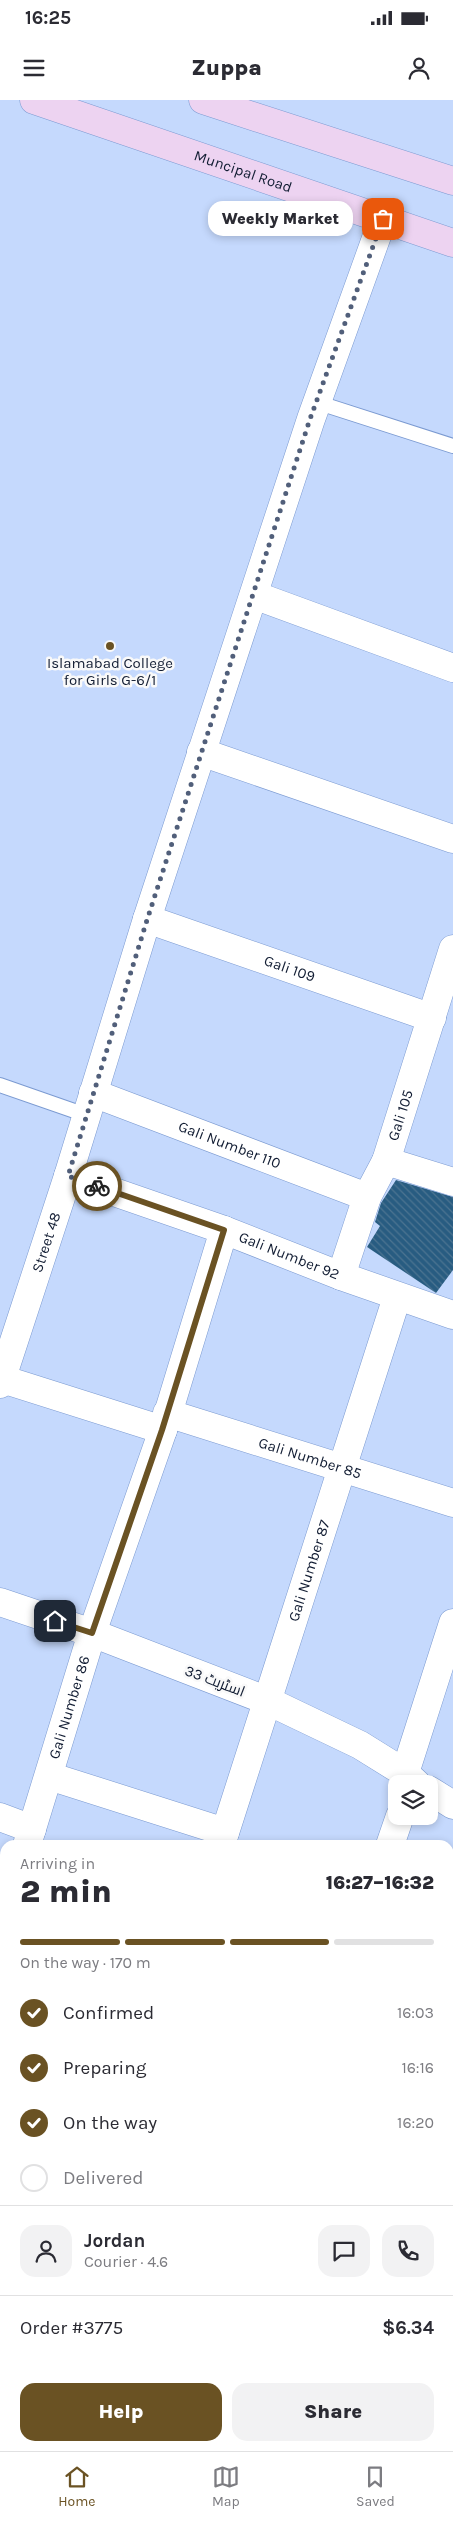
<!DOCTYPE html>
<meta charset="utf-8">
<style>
body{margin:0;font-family:Karla,Cairo,sans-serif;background:#f2f2f3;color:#2b2b33;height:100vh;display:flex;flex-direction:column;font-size:19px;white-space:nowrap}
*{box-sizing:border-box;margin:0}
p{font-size:16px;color:#7c7c81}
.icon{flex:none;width:28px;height:28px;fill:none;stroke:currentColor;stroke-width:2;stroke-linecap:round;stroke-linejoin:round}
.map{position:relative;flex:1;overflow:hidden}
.side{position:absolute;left:0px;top:1740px;width:454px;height:611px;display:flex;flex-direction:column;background:#fff;border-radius:15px 15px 0 0;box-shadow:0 2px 8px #0003}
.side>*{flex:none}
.fabs{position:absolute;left:388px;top:1675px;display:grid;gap:10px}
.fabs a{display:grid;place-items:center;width:50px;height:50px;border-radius:10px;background:#fff;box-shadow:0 2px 8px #0003;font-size:25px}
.pin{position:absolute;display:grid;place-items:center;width:42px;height:42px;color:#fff;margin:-21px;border-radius:10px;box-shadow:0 2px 8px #0006}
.courier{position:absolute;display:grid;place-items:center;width:50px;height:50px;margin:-25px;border:4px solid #6a5223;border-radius:50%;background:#fff;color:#222;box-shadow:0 1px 6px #0007}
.bubble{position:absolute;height:35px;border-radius:15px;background:#fff;box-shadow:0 2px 8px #0003;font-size:16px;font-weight:800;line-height:35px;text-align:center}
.head em{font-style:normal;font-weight:800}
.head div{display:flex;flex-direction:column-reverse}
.head{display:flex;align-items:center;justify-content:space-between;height:85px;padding:0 20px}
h1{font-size:32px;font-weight:800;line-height:38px}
.bar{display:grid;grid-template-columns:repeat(4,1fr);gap:8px 5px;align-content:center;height:60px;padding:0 20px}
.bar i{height:6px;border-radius:4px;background:#e1e1e2}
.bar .selected{background:#6a5223}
.bar p{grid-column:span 4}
.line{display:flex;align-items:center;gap:12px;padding:0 20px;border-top:1px solid #e1e1e2}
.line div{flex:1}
.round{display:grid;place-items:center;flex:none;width:52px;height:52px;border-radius:15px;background:#f2f2f3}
ol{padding:0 20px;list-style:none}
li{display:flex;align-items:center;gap:15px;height:55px}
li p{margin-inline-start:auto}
li .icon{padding:5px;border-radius:50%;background:#6a5223;color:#fff;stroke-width:4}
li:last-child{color:#7c7c81}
li i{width:28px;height:28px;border:2px solid #e1e1e2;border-radius:50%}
.action{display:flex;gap:10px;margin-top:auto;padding:10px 20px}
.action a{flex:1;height:58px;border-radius:15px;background:#6a5223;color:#fff;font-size:20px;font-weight:800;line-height:58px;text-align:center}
.action a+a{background:#f2f2f3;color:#2b2b33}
.status{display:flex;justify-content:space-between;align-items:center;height:35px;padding:0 25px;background:#fff;direction:ltr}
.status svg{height:14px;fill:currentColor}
header{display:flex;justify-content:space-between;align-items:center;height:65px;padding:0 20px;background:#fff;font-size:22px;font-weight:800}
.dock{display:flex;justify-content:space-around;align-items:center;height:70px;border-top:1px solid #e1e1e2;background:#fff;font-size:14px;color:#7c7c81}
.dock a{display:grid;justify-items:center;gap:2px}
.dock .selected{color:#6a5223}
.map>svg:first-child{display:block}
.building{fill:url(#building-back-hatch)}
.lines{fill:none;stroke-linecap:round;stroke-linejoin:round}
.lane-casing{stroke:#7b9ad1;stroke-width:16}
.street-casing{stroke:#7b9ad1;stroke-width:29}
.secondary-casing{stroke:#7b9ad1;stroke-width:29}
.lane{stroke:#fff;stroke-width:14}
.street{stroke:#fff;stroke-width:28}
.secondary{stroke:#edd3f1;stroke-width:28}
.done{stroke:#515f7a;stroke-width:5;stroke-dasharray:0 9}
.route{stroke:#6a5223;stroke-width:6}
.poi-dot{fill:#6a5223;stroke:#f9f9f9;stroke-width:2}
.labels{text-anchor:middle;stroke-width:5;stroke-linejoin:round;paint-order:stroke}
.street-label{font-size:15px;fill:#121d33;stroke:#f9f9f9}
.poi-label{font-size:15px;fill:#121d33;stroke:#f9f9f9}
</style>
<div class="status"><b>16:25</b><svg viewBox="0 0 49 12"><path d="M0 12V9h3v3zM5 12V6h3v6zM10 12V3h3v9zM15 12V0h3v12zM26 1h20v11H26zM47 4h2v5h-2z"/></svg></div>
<header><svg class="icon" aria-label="menu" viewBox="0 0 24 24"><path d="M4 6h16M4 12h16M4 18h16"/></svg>Zuppa<svg class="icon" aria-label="person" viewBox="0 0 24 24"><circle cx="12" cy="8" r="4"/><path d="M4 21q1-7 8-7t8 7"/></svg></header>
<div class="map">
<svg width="453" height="2351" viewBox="0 0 453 2351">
<defs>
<pattern id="building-back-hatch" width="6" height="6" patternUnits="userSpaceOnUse" patternTransform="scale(1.25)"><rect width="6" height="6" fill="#285c81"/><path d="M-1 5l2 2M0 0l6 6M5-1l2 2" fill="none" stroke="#4c7491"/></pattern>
</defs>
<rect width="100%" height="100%" fill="#c5d9fd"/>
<!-- building -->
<polygon class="building" points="396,1080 453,1097 453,1170 436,1193 367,1147 380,1126 375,1122 381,1103"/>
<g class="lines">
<!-- lane casing -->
<g class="lane-casing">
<g id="lane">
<polyline points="316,302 453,346"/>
<polyline points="0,985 86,1015"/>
</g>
</g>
<!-- street casing -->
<g class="street-casing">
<g id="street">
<polyline points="254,495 453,568"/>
<polyline points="201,652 453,739"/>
<path id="s1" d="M147,819L432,918"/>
<path id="s2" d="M93,993L367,1097"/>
<polyline points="386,1061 453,1082"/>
<path id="s3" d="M68,1076L224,1130L341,1176L453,1215"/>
<path id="s4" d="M341,1176L367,1097L386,1061L453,849"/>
<polyline points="2,1279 163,1330"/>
<path id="s5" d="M0,1284L68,1076L147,819L311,319L383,119"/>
<path id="s6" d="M167,1313L453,1403"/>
<polyline points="0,1502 92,1533 268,1601 360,1645 405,1673 417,1684"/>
<polyline points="405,1673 453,1523"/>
<polyline points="49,1676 225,1732"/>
<polyline points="429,1690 453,1705"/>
<polyline points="0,1717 32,1729"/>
<path id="s7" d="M27,1745L92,1533L163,1330L224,1130"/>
<path id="s8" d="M221,1745L397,1197"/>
<polyline points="390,1745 400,1716"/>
<polyline points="0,1833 5,1817"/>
<polyline points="0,1863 5,1865"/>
<polyline points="449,2086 453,2072"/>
<polyline points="449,2294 453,2295"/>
<polyline points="194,2351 195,2346"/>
<polyline points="365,2351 367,2346"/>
</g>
</g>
<!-- secondary casing -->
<g class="secondary-casing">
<g id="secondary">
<path id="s9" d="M34,0L453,143"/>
<polyline points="203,0 453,81"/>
</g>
</g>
<!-- lane -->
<use href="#lane" class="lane"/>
<!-- street -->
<use href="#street" class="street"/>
<!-- secondary -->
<use href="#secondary" class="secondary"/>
</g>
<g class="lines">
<!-- done -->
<polyline class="done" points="97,1086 68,1076 147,820 310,319 383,119"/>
<!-- route -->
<polyline class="route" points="55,1521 92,1533 162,1330 224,1130 97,1086"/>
</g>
<!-- markers -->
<circle class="poi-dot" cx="110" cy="546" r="5"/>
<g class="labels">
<!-- street labels -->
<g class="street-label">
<text dy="5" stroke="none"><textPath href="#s9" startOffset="221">Muncipal Road</textPath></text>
<text dy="5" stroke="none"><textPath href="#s1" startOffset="151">Gali 109</textPath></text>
<text dy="5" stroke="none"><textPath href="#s4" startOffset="172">Gali 105</textPath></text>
<text dy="5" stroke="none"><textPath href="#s2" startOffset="146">Gali Number 110</textPath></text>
<text dy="5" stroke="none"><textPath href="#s5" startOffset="149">Street 48</textPath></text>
<text dy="5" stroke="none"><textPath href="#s3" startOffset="235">Gali Number 92</textPath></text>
<text dy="5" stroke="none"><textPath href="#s6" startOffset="150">Gali Number 85</textPath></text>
<text dy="5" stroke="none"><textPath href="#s8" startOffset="288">Gali Number 87</textPath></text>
<text transform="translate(215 1581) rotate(21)" y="5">اسٹریٹ 33</text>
<text dy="5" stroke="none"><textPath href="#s7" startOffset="144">Gali Number 86</textPath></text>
</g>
<!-- poi labels -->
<g class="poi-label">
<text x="110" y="568">Islamabad College<tspan x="110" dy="17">for Girls G-6/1</tspan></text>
</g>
</g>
</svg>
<div class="fabs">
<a><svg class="icon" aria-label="layers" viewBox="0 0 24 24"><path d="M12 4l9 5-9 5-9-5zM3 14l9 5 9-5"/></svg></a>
</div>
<div class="pin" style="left:383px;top:119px;background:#ea580c"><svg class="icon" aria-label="bag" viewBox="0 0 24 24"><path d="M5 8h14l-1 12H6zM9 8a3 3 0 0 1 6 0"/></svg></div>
<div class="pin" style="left:55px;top:1521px;background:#1f2937"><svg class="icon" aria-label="home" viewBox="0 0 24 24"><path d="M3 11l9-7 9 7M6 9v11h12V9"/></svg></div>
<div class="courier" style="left:97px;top:1086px"><svg class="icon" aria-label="bike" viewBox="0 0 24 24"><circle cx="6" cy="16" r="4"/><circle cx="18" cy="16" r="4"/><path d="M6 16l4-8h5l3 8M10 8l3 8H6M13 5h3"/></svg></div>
<div class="bubble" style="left:208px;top:101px;width:145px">Weekly Market</div>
<section class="side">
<div class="head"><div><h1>2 min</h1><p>Arriving in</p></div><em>16:27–16:32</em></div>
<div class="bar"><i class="selected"></i><i class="selected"></i><i class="selected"></i><i></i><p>On the way · 170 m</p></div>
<ol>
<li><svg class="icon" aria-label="check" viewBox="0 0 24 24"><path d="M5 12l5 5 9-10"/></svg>Confirmed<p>16:03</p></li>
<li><svg class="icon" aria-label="check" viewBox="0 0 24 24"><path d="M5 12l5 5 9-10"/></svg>Preparing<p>16:16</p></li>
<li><svg class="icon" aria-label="check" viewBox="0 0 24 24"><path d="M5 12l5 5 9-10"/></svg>On the way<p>16:20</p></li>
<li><i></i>Delivered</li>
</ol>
<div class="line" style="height:90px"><a class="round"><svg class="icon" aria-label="person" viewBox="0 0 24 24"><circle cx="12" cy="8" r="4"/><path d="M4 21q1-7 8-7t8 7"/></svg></a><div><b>Jordan</b><p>Courier · 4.6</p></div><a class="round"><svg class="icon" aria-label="chat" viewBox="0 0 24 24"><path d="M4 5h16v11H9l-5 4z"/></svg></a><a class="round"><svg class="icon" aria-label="phone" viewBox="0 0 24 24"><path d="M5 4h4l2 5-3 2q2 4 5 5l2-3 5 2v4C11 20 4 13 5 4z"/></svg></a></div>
<div class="line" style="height:65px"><div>Order #3775</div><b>$6.34</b></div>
<div class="action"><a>Help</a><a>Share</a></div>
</section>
</div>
<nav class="dock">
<a class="selected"><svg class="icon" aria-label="home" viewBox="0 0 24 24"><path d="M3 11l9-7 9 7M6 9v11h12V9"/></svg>Home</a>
<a><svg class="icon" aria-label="map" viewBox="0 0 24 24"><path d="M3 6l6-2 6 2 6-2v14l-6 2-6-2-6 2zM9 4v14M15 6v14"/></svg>Map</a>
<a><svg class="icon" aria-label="saved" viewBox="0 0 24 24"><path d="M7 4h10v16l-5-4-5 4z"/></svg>Saved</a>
</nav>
